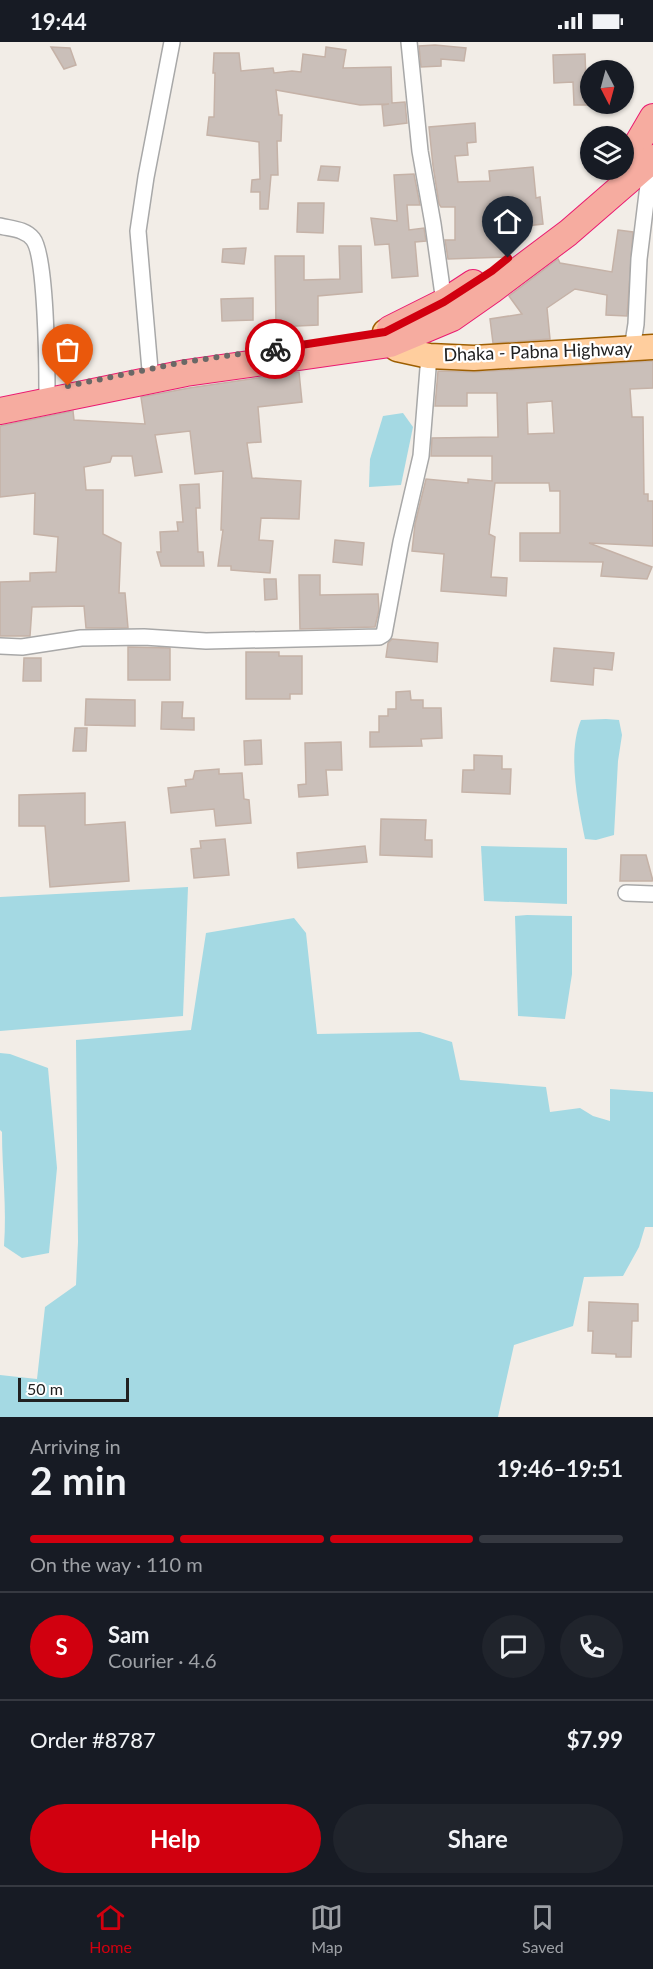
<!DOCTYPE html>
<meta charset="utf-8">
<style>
body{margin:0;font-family:Lato,sans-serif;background:#20242c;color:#f1f3f6;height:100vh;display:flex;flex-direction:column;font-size:22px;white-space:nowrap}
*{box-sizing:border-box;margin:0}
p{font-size:20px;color:#9ea1a6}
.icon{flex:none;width:33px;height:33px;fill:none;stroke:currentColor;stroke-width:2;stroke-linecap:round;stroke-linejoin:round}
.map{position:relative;height:1375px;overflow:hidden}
.details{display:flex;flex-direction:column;background:#171b24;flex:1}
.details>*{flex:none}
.needle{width:39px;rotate:174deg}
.buttons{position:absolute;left:580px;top:18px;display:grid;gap:12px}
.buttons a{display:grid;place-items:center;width:54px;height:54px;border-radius:50%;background:#171b24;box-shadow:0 2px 4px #0004;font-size:30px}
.scale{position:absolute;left:18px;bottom:15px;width:111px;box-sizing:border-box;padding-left:6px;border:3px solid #212121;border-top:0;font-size:16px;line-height:21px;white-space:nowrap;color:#212121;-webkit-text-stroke:4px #fff;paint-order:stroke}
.pin{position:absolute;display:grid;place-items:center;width:51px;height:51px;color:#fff;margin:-62px -26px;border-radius:50% 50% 50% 0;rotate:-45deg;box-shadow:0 0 6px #0007}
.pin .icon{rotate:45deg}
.courier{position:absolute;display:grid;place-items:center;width:60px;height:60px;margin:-30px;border:4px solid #d1000f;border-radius:50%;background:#fff;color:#222;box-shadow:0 2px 8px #0007}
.head em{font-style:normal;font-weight:700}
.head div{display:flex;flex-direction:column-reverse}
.head{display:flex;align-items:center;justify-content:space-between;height:102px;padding:0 30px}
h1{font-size:39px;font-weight:700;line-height:45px}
.bar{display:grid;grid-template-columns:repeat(4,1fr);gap:9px 6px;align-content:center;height:72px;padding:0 30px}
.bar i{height:8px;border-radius:4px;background:#363941}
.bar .selected{background:#d1000f}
.bar p{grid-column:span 4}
.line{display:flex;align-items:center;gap:15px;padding:0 30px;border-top:2px solid #363941}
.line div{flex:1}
.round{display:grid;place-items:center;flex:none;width:63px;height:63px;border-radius:32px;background:#20242c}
.action{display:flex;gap:12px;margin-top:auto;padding:12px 30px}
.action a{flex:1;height:69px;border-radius:36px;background:#d1000f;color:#fff;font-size:24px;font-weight:700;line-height:69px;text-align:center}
.action a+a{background:#20242c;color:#f1f3f6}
.status{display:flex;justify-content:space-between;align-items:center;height:42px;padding:0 30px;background:#171b24;direction:ltr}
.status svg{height:16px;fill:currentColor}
.menu{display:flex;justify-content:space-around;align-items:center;height:84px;border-top:2px solid #363941;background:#171b24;font-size:16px;color:#9ea1a6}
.menu a{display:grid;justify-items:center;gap:3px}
.menu .selected{color:#d1000f}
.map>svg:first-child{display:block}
.water{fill:#a4d9e3}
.building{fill:#cabfb9;stroke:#c5b2a7;stroke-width:1.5;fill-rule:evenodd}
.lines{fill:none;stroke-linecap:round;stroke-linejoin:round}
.minor-casing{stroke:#a8a8a8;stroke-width:18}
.primary-casing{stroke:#9d5e00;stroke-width:27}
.trunk-casing{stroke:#ea1a70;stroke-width:28}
.minor{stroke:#fff;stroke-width:15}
.primary{stroke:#ffce9e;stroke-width:24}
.trunk{stroke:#f6aca0;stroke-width:26}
.done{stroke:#6a6866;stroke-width:6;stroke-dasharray:0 10.8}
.route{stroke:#d1000f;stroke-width:8}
.labels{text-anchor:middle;stroke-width:4.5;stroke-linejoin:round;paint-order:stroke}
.street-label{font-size:18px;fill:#212121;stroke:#fff}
</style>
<div class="status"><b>19:44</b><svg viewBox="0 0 49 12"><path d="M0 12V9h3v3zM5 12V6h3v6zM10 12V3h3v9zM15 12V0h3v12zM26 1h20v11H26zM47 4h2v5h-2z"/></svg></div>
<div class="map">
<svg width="653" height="1375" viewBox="0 0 653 1375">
<rect width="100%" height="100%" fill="#f2ede7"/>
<!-- water -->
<g class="water">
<polygon points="403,371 413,385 401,443 369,445 370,417 383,374"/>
<path d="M606,677L619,678L622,693L618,719L614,793L596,798L585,797C578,762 567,711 581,678Z"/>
<polygon points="481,804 567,806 567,862 484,859"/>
<polygon points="188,845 183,974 0,989 0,855"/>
<polygon points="527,873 572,874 572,932 565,977 518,974 515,874"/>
<polygon points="294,876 306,891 317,992 420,990 452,1000 460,1038 546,1045 550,1070 580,1066 593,1074 610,1079 610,1047 653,1050 653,1185 645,1185 639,1205 623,1234 584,1235 573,1284 514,1303 498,1375 0,1375 0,1333 37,1337 45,1265 76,1243 78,1200 76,998 191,988 206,891"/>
<path d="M0,1011L10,1012L48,1026L57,1126L49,1211L22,1216L4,1204C7,1166 2,1128 2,1090L0,1088Z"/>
</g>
<!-- building -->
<g class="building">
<polygon points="435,3 466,6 464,19 441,17 441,24 421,25 419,4"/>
<polygon points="51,5 70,6 76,23 64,27"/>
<polygon points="326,5 346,8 343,26 391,25 392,61 405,60 407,81 384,84 382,63 389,62 360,63 276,48 279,73 282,73 281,99 277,99 278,133 271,133 268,167 260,167 260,150 251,150 252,138 260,137 259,100 207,93 209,75 214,75 215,31 213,31 214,11 239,11 241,29 273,26 274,31 292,29 301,30 303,12 325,15"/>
<polygon points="585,12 586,40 591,39 591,63 574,63 573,40 554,41 553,13"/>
<polygon points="475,81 476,100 467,101 468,113 455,114 458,140 490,139 489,129 533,125 536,156 540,155 543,182 517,185 518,202 505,203 506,215 448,217 445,198 455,198 455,165 441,165 439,162 433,124 429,85"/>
<polygon points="321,124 340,125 338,139 318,138"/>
<polygon points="414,132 420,163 407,163 409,188 424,186 426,199 415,200 418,234 392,236 389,202 375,203 371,176 397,179 394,133"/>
<polygon points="298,161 324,161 323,191 297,190"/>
<polygon points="618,188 633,190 627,274 606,273 607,253 575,247 547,266 550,297 493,301 490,277 522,272 509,254 558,217 560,221 612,230"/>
<polygon points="339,204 361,204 362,250 318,254 318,283 276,285 275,214 304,214 304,238 340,237"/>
<polygon points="246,206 244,222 222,220 223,207"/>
<polygon points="253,256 253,278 222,279 221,257"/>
<path d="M653,319V346L630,347L632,375H643L644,452H648V459H653V504L589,501L652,525L647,537L601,534L603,520L520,519V491H560V449H550L549,441H495L489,492L495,495L491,535L507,536L506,554L441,549L444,512L412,509L415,482L426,437L468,441V437L492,439V414H431L432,396L498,395L497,351H467V364H435L438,329L475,330ZM552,359L554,391L528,392L527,361Z"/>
<polygon points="299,330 302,360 258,365 261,400 247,401 252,436 301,439 299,477 261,476 259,498 273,499 270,531 231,528 231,524 218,524 223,488 221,488 223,429 195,432 190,389 155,393 162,430 135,434 132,414 112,414 110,420 84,425 86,448 103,448 103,492 121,501 119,551 125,551 128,586 86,586 84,564 32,565 30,594 0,594 0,540 30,539 30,531 56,530 58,495 34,492 35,451 0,455 0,384 73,369 74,378 145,382 141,355 189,346"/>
<polygon points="199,442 200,466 196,466 198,510 203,510 204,524 161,524 157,510 161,510 160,490 178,489 177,480 183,480 180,443"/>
<polygon points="335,498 364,501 362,523 333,520"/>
<polygon points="299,533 320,533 320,553 378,552 379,568 375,585 300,587"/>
<polygon points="264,537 276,537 277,557 265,558"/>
<polygon points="392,597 438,601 437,620 386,615 388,601"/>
<polygon points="128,605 170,606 170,638 128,638"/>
<polygon points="554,606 614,611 612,628 594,626 593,643 551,639"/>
<polygon points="246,610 279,610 279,614 302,614 302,652 290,652 290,657 246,657"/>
<polygon points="24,616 41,616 41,639 23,639"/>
<polygon points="410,649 411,658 423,658 423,666 441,666 442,696 421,697 422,704 370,705 370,690 379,690 379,674 388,674 388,667 396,667 396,650"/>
<polygon points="86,657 135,658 135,684 85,683"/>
<polygon points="162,660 183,660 182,676 194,676 194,688 161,687"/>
<polygon points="75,686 87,686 86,709 73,709"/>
<polygon points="261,698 262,722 245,723 244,699"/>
<polygon points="341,700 342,728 326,728 328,753 299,755 298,743 306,742 305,701"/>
<polygon points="474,713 502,714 502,727 511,727 510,752 462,750 463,728 474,728"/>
<polygon points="219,727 219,732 242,731 244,757 249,758 251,781 216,784 214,767 171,771 168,746 186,744 185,738 193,737 195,729"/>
<polygon points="85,751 85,783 125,780 129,839 50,845 45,784 19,784 19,753"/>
<polygon points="381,777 426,778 425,798 432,798 432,815 380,813"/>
<polygon points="225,797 229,833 194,836 191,807 201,806 200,799"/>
<polygon points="365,804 367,820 298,826 297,811"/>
<polygon points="621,813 646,813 653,839 620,839"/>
<polygon points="589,1260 638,1262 638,1279 632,1279 631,1315 616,1315 616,1312 592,1311 593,1289 588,1289"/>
</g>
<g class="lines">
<!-- minor casing -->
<g class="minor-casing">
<g id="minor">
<polyline points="409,0 420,109 433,182 444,260"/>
<path d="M0,184C12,187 25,187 33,197C46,213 47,323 47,348"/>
<polyline points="632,307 636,282 639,217 651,119"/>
<polyline points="150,328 138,189 146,135 172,0"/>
<polyline points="0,604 22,605 81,596 144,595 206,599 379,595 384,592 401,500 421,414 429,314"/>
<polyline points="626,851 653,852"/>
</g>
</g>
<!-- primary casing -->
<g class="primary-casing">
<polyline id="primary" points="385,290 390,302 397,307 429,314 474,316 653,305"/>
</g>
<!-- trunk casing -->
<g class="trunk-casing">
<g id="trunk">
<polyline points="624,120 636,104 653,75"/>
<polyline points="390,287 444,260 473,241"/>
<polyline points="0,369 186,331 390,302 452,276 492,248 568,191 651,119 653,116"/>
</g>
</g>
<!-- minor -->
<use href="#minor" class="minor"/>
<!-- primary -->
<use href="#primary" class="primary"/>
<!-- trunk -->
<use href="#trunk" class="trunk"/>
</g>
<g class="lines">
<!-- done -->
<polyline class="done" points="68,344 184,320 275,307"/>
<!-- route -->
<polyline class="route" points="275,307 385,290 444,260 492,229 508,216"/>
</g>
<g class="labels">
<!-- street labels -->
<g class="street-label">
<text transform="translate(538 310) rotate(-2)" y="6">Dhaka - Pabna Highway</text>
</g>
</g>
</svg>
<div class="buttons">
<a><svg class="needle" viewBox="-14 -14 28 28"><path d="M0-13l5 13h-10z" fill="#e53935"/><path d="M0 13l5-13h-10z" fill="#9ea1a6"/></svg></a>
<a><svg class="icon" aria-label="layers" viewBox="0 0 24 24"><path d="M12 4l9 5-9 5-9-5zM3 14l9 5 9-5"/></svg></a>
</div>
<div class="scale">50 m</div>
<div class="pin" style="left:68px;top:344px;background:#ea580c"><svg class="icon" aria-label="bag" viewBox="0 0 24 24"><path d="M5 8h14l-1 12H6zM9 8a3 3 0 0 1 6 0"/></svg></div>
<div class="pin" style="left:508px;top:216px;background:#1f2937"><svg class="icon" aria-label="home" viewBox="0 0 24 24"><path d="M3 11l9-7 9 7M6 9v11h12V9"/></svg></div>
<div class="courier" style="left:275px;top:307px"><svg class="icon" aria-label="bike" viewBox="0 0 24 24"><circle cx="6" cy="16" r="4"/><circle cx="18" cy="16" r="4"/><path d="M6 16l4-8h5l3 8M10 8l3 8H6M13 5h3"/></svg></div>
</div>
<section class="details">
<div class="head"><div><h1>2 min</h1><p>Arriving in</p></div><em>19:46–19:51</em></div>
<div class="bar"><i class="selected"></i><i class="selected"></i><i class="selected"></i><i></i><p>On the way · 110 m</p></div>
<div class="line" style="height:108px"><b class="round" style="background:#d1000f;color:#fff">S</b><div><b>Sam</b><p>Courier · 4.6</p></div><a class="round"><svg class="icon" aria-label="chat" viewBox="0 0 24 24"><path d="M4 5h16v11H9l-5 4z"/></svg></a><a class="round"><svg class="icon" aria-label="phone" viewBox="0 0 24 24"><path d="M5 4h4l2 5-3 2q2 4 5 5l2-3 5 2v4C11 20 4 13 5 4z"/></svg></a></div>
<div class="line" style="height:78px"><div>Order #8787</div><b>$7.99</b></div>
<div class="action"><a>Help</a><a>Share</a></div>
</section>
<nav class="menu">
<a class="selected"><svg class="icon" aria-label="home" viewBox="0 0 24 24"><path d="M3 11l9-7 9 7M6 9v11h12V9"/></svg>Home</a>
<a><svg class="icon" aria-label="map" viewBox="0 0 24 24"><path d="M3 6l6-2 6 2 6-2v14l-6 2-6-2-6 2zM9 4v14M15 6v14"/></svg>Map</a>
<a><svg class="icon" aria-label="saved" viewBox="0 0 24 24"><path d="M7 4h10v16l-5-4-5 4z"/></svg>Saved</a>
</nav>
